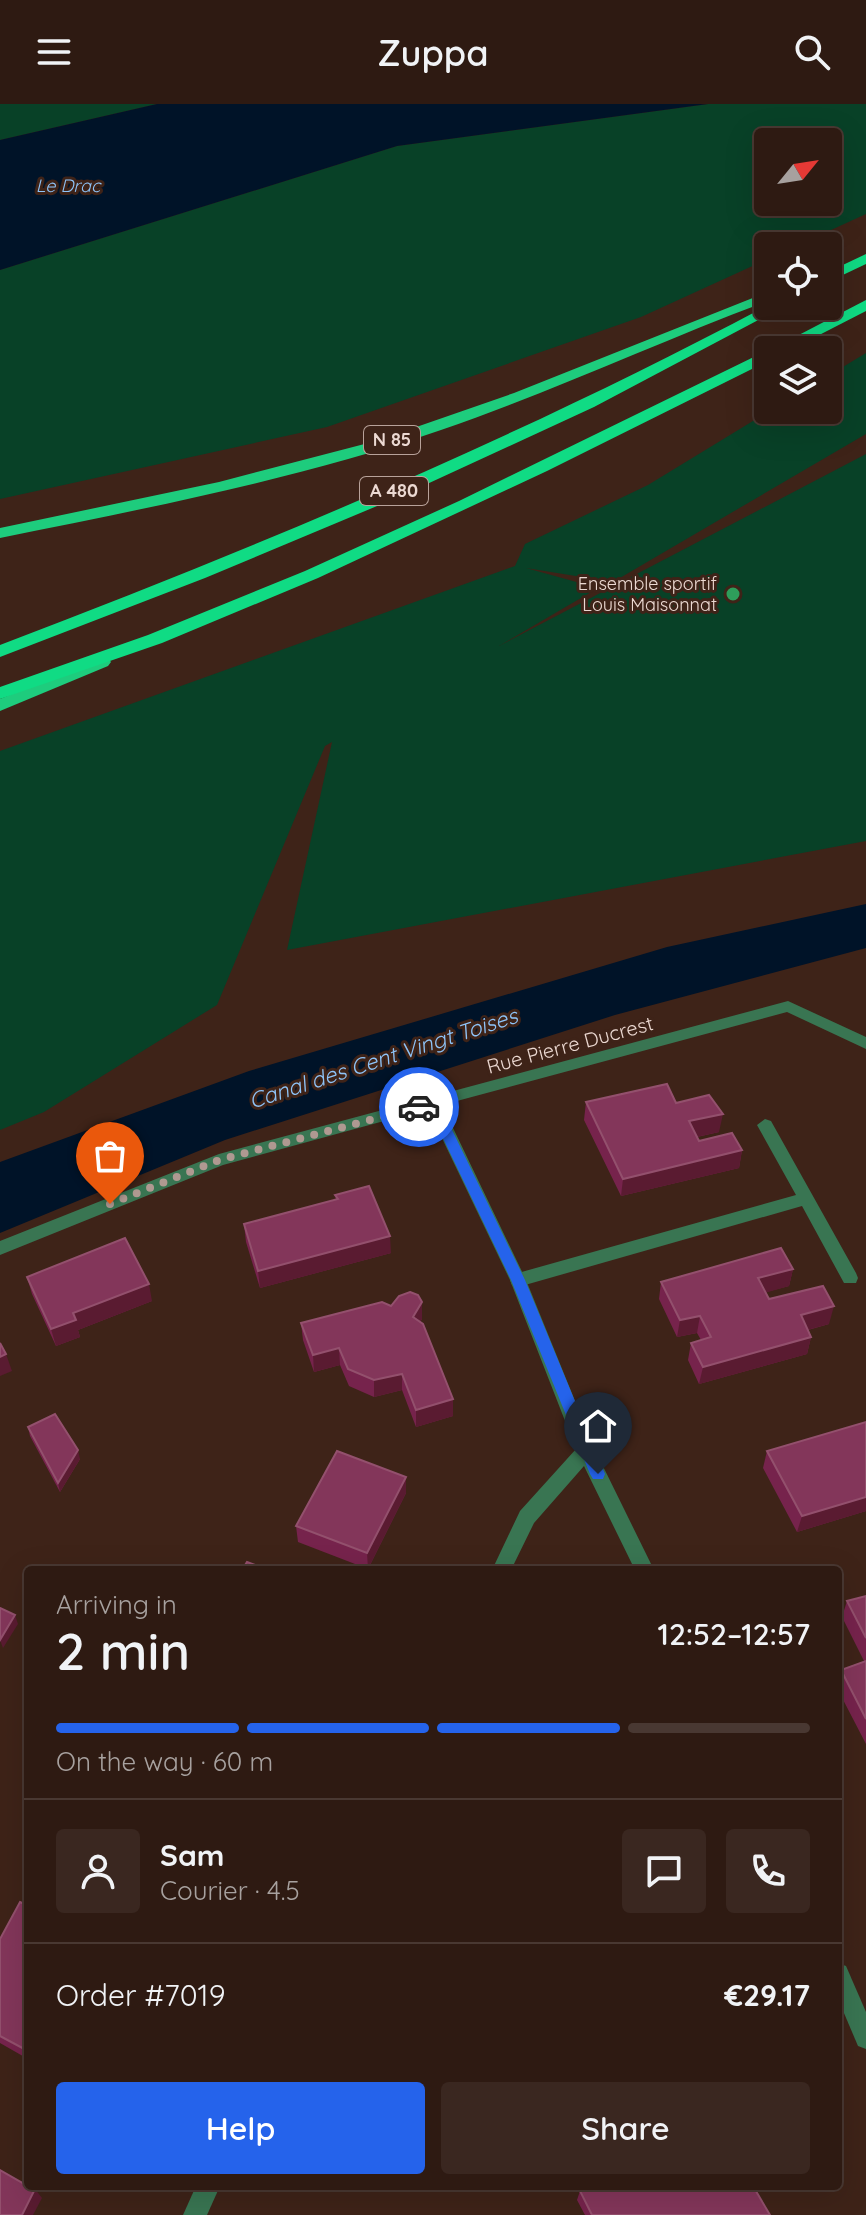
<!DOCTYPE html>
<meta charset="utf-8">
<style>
body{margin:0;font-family:Quicksand,sans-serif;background:#3a2720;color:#f1f3f6;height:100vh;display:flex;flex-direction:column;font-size:30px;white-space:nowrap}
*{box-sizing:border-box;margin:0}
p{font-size:26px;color:#a7a19f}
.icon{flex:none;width:44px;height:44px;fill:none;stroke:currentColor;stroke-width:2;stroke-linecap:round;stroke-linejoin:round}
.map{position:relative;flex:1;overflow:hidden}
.details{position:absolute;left:24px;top:1462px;width:818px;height:624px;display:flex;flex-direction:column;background:#2e1a12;border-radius:8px;box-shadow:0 8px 32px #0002,0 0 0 2px #493832}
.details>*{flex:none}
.needle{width:52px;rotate:60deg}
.fabs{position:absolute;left:754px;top:24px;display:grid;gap:16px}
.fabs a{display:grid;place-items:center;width:88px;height:88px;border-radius:8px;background:#2e1a12;box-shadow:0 8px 32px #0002,0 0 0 2px #493832;font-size:40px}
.pin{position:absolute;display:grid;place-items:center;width:68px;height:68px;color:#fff;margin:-82px -34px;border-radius:50% 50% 50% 0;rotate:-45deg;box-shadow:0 0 8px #0007}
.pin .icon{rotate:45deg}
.courier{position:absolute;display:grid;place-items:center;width:80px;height:80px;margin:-40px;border:6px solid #2563eb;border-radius:50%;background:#fff;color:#222;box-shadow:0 2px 10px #0007}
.summary em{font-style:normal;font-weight:600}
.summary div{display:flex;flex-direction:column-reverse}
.summary{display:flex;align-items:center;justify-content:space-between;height:136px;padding:0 32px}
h1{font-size:52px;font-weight:600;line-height:60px}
.bar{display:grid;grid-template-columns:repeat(4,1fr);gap:12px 8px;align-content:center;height:96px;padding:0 32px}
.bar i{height:10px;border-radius:6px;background:#493832}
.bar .active{background:#2563eb}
.bar p{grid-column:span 4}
.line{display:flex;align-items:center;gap:20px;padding:0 32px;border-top:2px solid #493832}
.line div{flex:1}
.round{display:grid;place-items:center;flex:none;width:84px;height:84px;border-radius:8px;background:#3a2720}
.button{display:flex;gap:16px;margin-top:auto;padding:16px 32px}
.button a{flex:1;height:92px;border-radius:8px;background:#2563eb;color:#fff;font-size:32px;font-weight:600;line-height:92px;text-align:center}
.button a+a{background:#3a2720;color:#f1f3f6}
header{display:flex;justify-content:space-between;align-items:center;height:104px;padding:0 32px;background:#2e1a12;font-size:36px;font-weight:600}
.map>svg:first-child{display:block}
.green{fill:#084127;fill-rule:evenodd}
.water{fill:#001328}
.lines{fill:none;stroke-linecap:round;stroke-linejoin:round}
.service{fill:#397552;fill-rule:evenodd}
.minor{fill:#397552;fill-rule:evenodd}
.trunk{fill:#1ecc7d;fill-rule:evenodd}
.motorway{fill:#10db84;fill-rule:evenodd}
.wall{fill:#76234c}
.shaded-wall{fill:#5a1b31}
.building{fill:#83365a;stroke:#93506d;stroke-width:2}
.route{fill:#2563eb}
.done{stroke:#af9991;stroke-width:8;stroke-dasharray:0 14.4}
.leisure-dot{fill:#2e9e5b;stroke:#3e2318;stroke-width:3}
.labels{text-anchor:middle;stroke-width:6;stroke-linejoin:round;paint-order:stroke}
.far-water-label{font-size:18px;font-style:italic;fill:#8ec4f9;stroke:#3e2318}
.shield{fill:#3e2318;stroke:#b8a29a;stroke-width:2}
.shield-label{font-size:18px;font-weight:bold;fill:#ecd9d2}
.far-poi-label{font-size:18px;fill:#ecd9d2;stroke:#3e2318;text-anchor:end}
.street-label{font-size:20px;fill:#ecd9d2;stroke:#3e2318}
.water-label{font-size:22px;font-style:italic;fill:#8ec4f9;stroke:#3e2318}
</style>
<header><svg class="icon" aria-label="menu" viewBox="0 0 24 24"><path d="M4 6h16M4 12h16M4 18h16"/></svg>Zuppa<svg class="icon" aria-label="search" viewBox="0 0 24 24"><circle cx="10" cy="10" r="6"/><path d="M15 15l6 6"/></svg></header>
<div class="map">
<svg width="866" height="2111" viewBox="0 0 866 2111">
<rect width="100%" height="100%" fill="#3e2318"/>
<!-- green -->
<g class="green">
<polygon points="0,0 157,0 0,36"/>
<path d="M708,0H866V110L796,142H768V155L641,213L327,323L0,395V166L397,42ZM768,38H828V98H768Z"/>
<polygon points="866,249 866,330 613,478 526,464 598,484 499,542 866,350 866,737 287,846 332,638 325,642 217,901 44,1008 0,1026 0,647 515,462 525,440 648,381 771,306 828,306 828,272"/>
</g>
<!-- water -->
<g class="water">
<polygon points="157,0 708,0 397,42 0,166 0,36"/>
<polygon points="866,800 866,844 615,911 225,1036 0,1129 0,1058 249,967 667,843"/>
</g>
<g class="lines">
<!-- service -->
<polygon class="service" points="765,1015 771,1017 856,1169 858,1174 856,1179 844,1179 802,1102 518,1183 512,1181 510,1176 512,1171 518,1169 796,1091 757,1021"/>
<!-- minor -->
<g class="minor">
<polygon points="788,897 866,933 866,945 787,908 442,1001 526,1176 595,1346 654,1466 635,1466 584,1362 534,1419 511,1466 492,1466 520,1407 576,1345 510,1176 428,1005 223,1061 0,1151 0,1137 219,1050"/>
<polygon points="838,1859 846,1862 866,1908 866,1945 858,1942 838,1895"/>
<polygon points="196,2082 220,2082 207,2111 183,2111"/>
</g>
<!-- trunk -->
<g class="trunk">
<path d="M768,188V197C658,238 552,288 441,326C298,375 148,404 0,434V424L219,378L376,337L514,289Z"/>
<polygon points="102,553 108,554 111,558 108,562 0,607 0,595"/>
</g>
<!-- motorway -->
<g class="motorway">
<polygon points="866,150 866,160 828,178 828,168"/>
<polygon points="866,196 866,207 790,246 770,246"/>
<path d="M768,201L785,202L594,303L401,392L205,474L0,553V541C263,441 520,333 768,201Z"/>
<polygon points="768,246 768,257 547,367 318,474 162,539 0,595 0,583 148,531 305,467 459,397"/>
</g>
</g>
<!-- wall -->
<g class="wall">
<polygon points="586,998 676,999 719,1028 697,1033 699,1037 742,1046 739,1064 621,1092 584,1016"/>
<polygon points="335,1091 391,1149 260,1184 246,1138 244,1120 336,1096"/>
<polygon points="793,1165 789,1182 766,1188 769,1195 829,1220 808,1226 811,1233 807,1250 699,1280 688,1256 691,1239 701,1236 697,1229 677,1233 659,1195 661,1178"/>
<polygon points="27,1173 152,1197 78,1226 80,1233 56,1242 32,1190"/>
<polygon points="422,1215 420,1218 453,1295 453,1312 416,1323 402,1286 374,1293 349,1282 340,1261 314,1268 303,1236 301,1219"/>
<polygon points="28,1323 80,1355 60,1388 30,1332"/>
<polygon points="767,1347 866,1407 797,1428 763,1364"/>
<polygon points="406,1373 406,1389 368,1465 298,1438 296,1422"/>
<polygon points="866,1492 866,1640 838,1586 838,1573 841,1566 864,1557 842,1513 847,1497"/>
<polygon points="28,1802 28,1955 0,1939 0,1835"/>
<polygon points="580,2087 770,2111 585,2111 577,2096"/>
</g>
<!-- shaded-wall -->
<g class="shaded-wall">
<polygon points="723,1010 719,1028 687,1035 689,1017"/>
<polygon points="742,1046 739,1064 621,1092 623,1075"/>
<polygon points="390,1132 391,1149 260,1184 258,1167"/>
<polygon points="793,1165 789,1182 754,1192 758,1174"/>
<polygon points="149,1180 152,1197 78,1226 80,1233 56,1242 51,1225 73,1209"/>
<polygon points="422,1198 422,1215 413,1230 413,1213"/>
<polygon points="834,1202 829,1220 796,1229 801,1211"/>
<polygon points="700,1212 697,1229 677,1233 680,1216"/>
<polygon points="811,1233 807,1250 699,1280 703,1263"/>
<polygon points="339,1244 340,1261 314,1268 313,1251"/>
<polygon points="6,1250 12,1267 0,1272 0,1253"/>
<polygon points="402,1270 402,1286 374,1293 374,1276"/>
<polygon points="453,1295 453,1312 416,1323 416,1306"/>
<polygon points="78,1346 80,1355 60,1388 58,1379"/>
<polygon points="406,1373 406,1389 368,1465 367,1449"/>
<polygon points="866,1393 866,1407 797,1428 802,1412"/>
<polygon points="15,1511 18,1520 3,1544 0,1536"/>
<polygon points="35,2085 42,2094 33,2111 22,2111"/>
</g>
<!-- building -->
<g class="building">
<polygon points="667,980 676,999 709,991 723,1010 689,1017 699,1037 732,1029 742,1046 623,1075 586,998"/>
<polygon points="369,1082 390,1132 258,1167 244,1120 338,1095 335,1091"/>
<polygon points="125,1134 149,1180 73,1209 76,1216 51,1225 27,1173"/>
<polygon points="781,1144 793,1165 758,1174 769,1195 823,1182 834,1202 801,1211 811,1233 703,1263 691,1239 711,1233 700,1212 680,1216 661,1178"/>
<polygon points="410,1188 418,1191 422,1198 413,1213 423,1220 453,1295 416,1306 402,1270 374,1276 348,1265 339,1244 313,1251 301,1219 382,1198 391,1202 399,1192"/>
<polygon points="0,1239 6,1250 0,1253"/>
<polygon points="55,1310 78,1346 58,1379 28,1323"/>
<polygon points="866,1318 866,1393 802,1412 767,1347"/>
<polygon points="337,1347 406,1373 367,1449 296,1422"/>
<polygon points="247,1458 269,1466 242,1466"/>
<polygon points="866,1492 866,1534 847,1497"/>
<polygon points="0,1504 15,1511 0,1536"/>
<polygon points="866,1557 866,1615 841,1566"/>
<polygon points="20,1798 28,1802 28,1947 0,1932 0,1835"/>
<polygon points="0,2066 28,2082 35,2085 22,2111 0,2111"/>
<polygon points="589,2082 753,2082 770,2111 592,2111 580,2087"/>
</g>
<!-- route -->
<polygon class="route" points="433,994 439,999 525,1176 605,1370 603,1375 593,1375 590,1370 511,1176 429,1005 419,1007 413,1003"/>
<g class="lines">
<!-- done -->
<polyline class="done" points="110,1100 219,1056 419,1003"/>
</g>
<!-- markers -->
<circle class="leisure-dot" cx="733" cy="490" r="8"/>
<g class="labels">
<!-- far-water labels -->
<g class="far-water-label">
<text x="68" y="88">Le Drac</text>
</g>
<!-- shield labels -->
<g class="shield">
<rect x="364" y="322" width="56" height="28" rx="6"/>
<rect x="360" y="373" width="68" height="28" rx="6"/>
</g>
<g class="shield-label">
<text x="392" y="342">N 85</text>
<text x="394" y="393">A 480</text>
</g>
<!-- far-poi labels -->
<g class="far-poi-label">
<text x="717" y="486">Ensemble sportif<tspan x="717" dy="21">Louis Maisonnat</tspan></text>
</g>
<!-- street labels -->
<g class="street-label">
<text transform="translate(570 941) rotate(-15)" y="7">Rue Pierre Ducrest</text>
</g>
<!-- water labels -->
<g class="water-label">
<text transform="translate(383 954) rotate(-18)" y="8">Canal des Cent Vingt Toises</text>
</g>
</g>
</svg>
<div class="fabs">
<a><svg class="needle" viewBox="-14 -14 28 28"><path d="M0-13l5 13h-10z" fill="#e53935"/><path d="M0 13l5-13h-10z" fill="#a7a19f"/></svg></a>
<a><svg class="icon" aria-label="locate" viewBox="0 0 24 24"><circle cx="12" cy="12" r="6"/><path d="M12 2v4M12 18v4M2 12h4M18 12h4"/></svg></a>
<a><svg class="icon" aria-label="layers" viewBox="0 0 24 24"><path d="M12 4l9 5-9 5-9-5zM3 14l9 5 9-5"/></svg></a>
</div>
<div class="pin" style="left:110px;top:1100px;background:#ea580c"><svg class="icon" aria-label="bag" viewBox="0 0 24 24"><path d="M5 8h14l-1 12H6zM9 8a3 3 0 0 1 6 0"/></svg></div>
<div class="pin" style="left:598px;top:1370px;background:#1f2937"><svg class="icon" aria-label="home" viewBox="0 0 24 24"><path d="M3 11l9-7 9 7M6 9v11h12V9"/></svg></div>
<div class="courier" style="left:419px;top:1003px"><svg class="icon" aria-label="car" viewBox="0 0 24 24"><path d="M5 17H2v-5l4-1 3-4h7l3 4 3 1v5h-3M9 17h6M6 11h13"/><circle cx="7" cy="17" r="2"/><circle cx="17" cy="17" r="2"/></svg></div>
<section class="details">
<div class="summary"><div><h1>2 min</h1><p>Arriving in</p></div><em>12:52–12:57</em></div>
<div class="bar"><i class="active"></i><i class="active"></i><i class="active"></i><i></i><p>On the way · 60 m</p></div>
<div class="line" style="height:144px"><a class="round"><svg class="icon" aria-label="person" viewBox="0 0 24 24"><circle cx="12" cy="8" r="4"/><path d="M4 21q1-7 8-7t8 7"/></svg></a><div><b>Sam</b><p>Courier · 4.5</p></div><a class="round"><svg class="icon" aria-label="chat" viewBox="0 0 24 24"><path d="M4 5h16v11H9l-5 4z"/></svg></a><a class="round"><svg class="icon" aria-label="phone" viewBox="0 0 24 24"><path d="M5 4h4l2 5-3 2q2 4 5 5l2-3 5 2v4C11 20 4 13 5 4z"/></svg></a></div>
<div class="line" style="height:104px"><div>Order #7019</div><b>€29.17</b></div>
<div class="button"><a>Help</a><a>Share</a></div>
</section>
</div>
